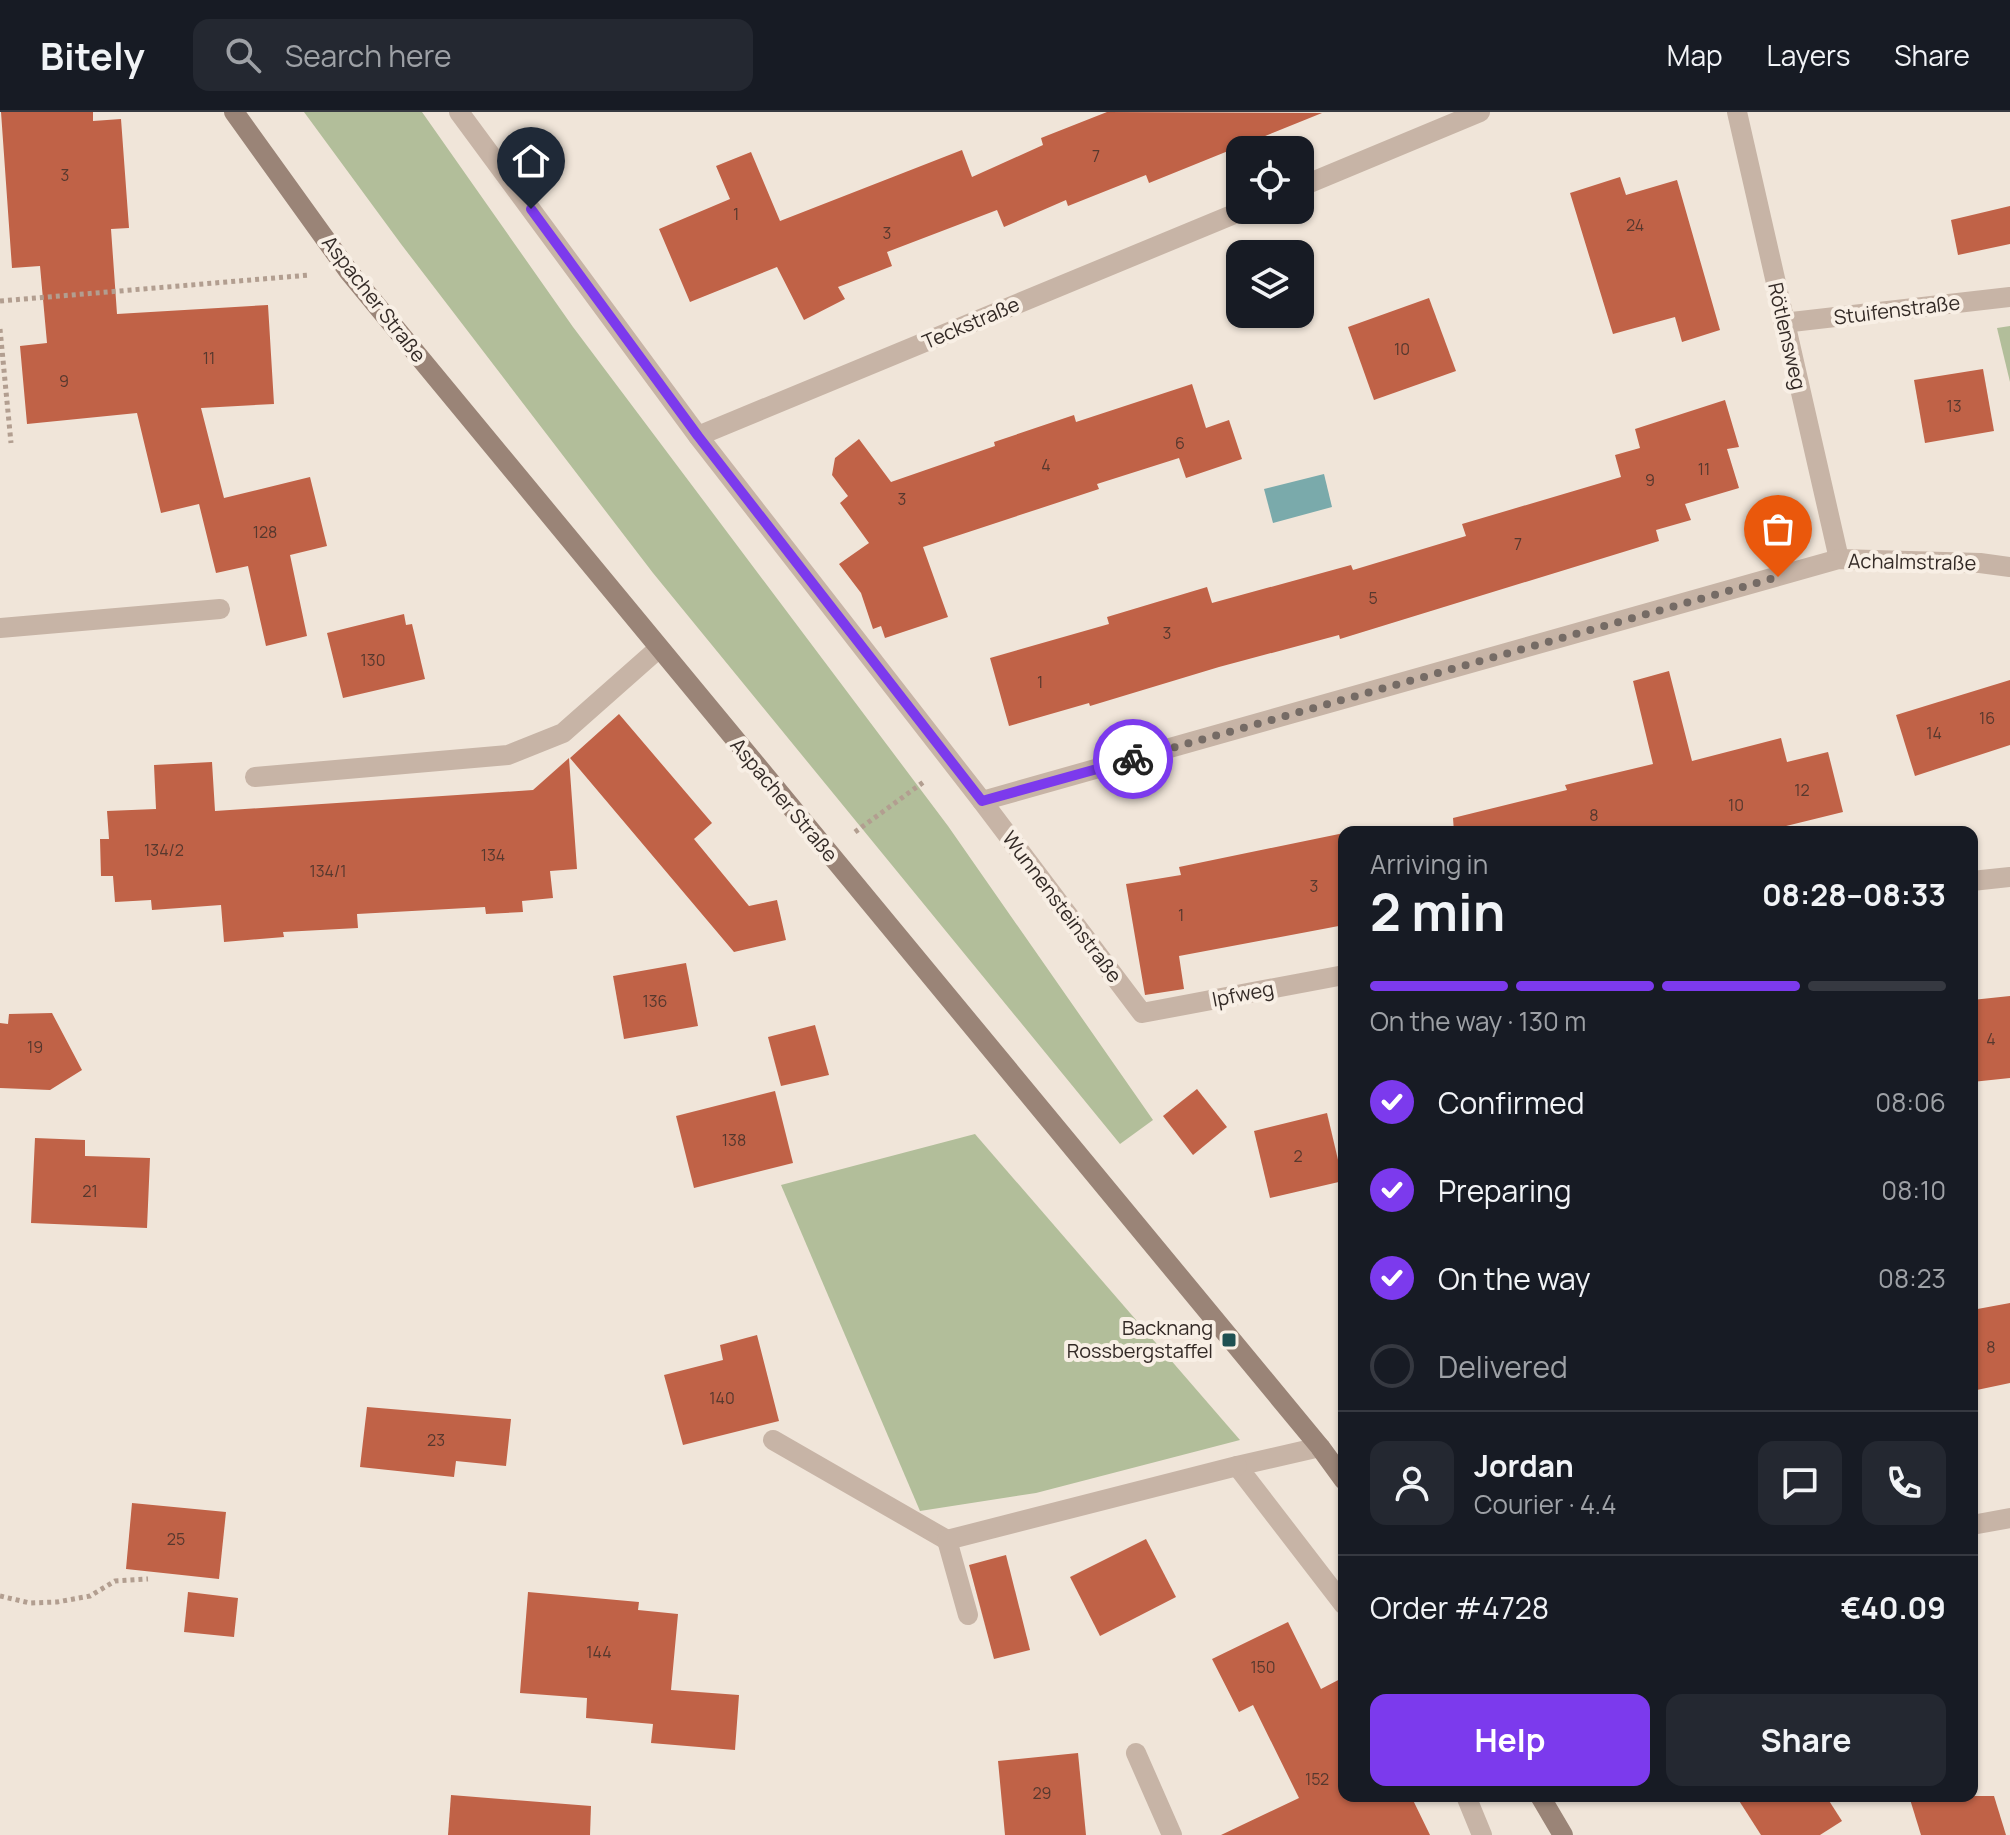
<!DOCTYPE html>
<meta charset="utf-8">
<style>
body{margin:0;font-family:Manrope,sans-serif;background:#242831;color:#f1f3f6;height:100vh;display:flex;flex-direction:column;font-size:30px;white-space:nowrap}
*{box-sizing:border-box;margin:0}
p{font-size:26px;color:#9ea1a6}
.icon{flex:none;width:44px;height:44px;fill:none;stroke:currentColor;stroke-width:2;stroke-linecap:round;stroke-linejoin:round}
.map{position:relative;flex:1;overflow:hidden}
.drawer{position:absolute;left:1338px;top:714px;width:640px;height:976px;display:flex;flex-direction:column;background:#171b24;border-radius:16px;box-shadow:0 2px 6px #0004}
.drawer>*{flex:none}
.fabs{position:absolute;left:1226px;top:24px;display:grid;gap:16px}
.fabs a{display:grid;place-items:center;width:88px;height:88px;border-radius:16px;background:#171b24;box-shadow:0 2px 6px #0004;font-size:40px}
.pin{position:absolute;display:grid;place-items:center;width:68px;height:68px;color:#fff;margin:-82px -34px;border-radius:50% 50% 50% 0;rotate:-45deg;box-shadow:0 0 8px #0007}
.pin .icon{rotate:45deg}
.courier{position:absolute;display:grid;place-items:center;width:80px;height:80px;margin:-40px;border:6px solid #7c3aed;border-radius:50%;background:#fff;color:#222;box-shadow:0 2px 10px #0007}
.summary em{font-style:normal;font-weight:700}
.summary div{display:flex;flex-direction:column-reverse}
.summary{display:flex;align-items:center;justify-content:space-between;height:136px;padding:0 32px}
h1{font-size:52px;font-weight:700;line-height:60px}
.bar{display:grid;grid-template-columns:repeat(4,1fr);gap:12px 8px;align-content:center;height:96px;padding:0 32px}
.bar i{height:10px;border-radius:6px;background:#363941}
.bar .current{background:#7c3aed}
.bar p{grid-column:span 4}
.line{display:flex;align-items:center;gap:20px;padding:0 32px;border-top:2px solid #363941}
.line div{flex:1}
.round{display:grid;place-items:center;flex:none;width:84px;height:84px;border-radius:16px;background:#242831}
ol{padding:0 32px;list-style:none}
li{display:flex;align-items:center;gap:24px;height:88px}
li p{margin-inline-start:auto}
li .icon{padding:8px;border-radius:50%;background:#7c3aed;color:#fff;stroke-width:4}
li:last-child{color:#9ea1a6}
li i{width:44px;height:44px;border:4px solid #363941;border-radius:50%}
.cta{display:flex;gap:16px;margin-top:auto;padding:16px 32px}
.cta a{flex:1;height:92px;border-radius:16px;background:#7c3aed;color:#fff;font-size:32px;font-weight:700;line-height:92px;text-align:center}
.cta a+a{background:#242831;color:#f1f3f6}
header{display:flex;align-items:center;gap:48px;box-sizing:border-box;height:112px;padding:0 40px;background:#171b24;border-bottom:2px solid #363941}
header strong{font-size:38px}
nav{display:flex;gap:44px;margin-inline-start:auto;font-size:28px}
.search{width:560px;height:72px;background:#242831;display:flex;align-items:center;gap:20px;box-sizing:border-box;padding:0 28px;border-radius:16px;color:#9ea1a6;font-size:30px}
.map>svg:first-child{display:block}
.green{fill:#b2be9a}
.water{fill:#7aaaab}
.building{fill:#c06247}
.lines{fill:none;stroke-linecap:round;stroke-linejoin:round}
.path{stroke:#b29e90;stroke-width:5;stroke-dasharray:4 4;stroke-linecap:butt}
.lane{stroke:#c7b4a6;stroke-width:20}
.street{stroke:#c7b4a6;stroke-width:20}
.secondary{stroke:#9a8477;stroke-width:20}
.done{stroke:#756b65;stroke-width:8;stroke-dasharray:0 14.4}
.route{stroke:#7c3aed;stroke-width:10}
.poi-dot{fill:#1e5052;stroke:#f8efe5;stroke-width:3}
.labels{text-anchor:middle;stroke-width:8;stroke-linejoin:round;paint-order:stroke}
.number-label{font-size:16px;fill:#56382e}
.street-label{font-size:20px;fill:#332a26;stroke:#f8efe5}
.poi-label{font-size:20px;fill:#332a26;stroke:#f8efe5;text-anchor:end}
</style>
<header>
<strong>Bitely</strong>
<div class="search"><svg class="icon" aria-label="search" viewBox="0 0 24 24"><circle cx="10" cy="10" r="6"/><path d="M15 15l6 6"/></svg>Search here</div>
<nav><a>Map</a><a>Layers</a><a>Share</a></nav>
</header>
<div class="map">
<svg width="2010" height="1723" viewBox="0 0 2010 1723">
<rect width="100%" height="100%" fill="#f0e5d9"/>
<!-- green -->
<g class="green">
<polygon points="304,0 422,0 573,215 948,714 1153,1008 1120,1032 653,461 401,132"/>
<polygon points="2010,214 2010,270 1997,216"/>
<polygon points="975,1022 1240,1328 1036,1381 920,1399 781,1073"/>
</g>
<!-- water -->
<polygon class="water" points="1324,362 1332,395 1273,411 1264,377"/>
<!-- building -->
<g class="building">
<polygon points="1,0 93,0 93,9 121,7 129,116 111,117 117,202 268,193 274,292 201,296 224,386 310,365 327,434 290,443 307,524 266,534 248,454 216,461 199,392 161,401 137,301 27,312 20,234 47,231 40,154 12,156"/>
<polygon points="1107,0 1322,1 1149,71 1146,63 1068,94 1066,88 1004,115 997,98 887,140 892,154 838,175 845,187 804,208 777,155 690,190 659,117 730,87 716,54 751,40 780,109 962,38 972,65 1043,33 1041,26"/>
<polygon points="1620,65 1626,83 1677,68 1720,218 1682,230 1675,205 1613,222 1570,81"/>
<polygon points="2010,94 2010,132 1958,143 1951,108"/>
<polygon points="1429,186 1456,259 1374,288 1348,215"/>
<polygon points="1983,257 1994,319 1925,331 1914,268"/>
<polygon points="1192,272 1206,316 1229,308 1242,347 1186,366 1179,346 1097,372 1099,377 923,435 948,505 885,526 881,514 873,517 861,481 839,452 869,431 840,391 848,384 832,363 835,346 859,327 891,370 995,334 994,330 1074,303 1076,310"/>
<polygon points="1725,288 1739,335 1727,337 1739,376 1685,392 1691,408 1656,418 1659,429 1340,527 1339,523 1219,555 1090,594 1089,591 1009,614 990,546 1109,512 1107,505 1207,475 1212,491 1351,453 1353,458 1466,424 1462,412 1621,365 1615,343 1640,336 1635,317"/>
<polygon points="404,502 406,513 412,512 425,567 343,586 327,521"/>
<polygon points="1669,559 1692,649 1781,626 1787,650 1828,640 1843,700 1762,720 1454,720 1453,706 1567,678 1565,673 1653,652 1633,569"/>
<polygon points="2010,568 2010,633 1915,664 1896,603"/>
<polygon points="619,602 712,711 694,727 749,794 777,788 786,828 734,840 570,646"/>
<polygon points="569,646 577,757 550,759 553,786 522,789 523,800 486,802 485,795 357,802 358,816 283,820 284,825 224,830 221,793 152,798 151,788 115,790 113,764 101,764 100,727 109,727 107,699 156,697 154,653 212,650 215,699 533,678"/>
<polygon points="1344,721 1344,813 1179,844 1184,877 1145,883 1126,772 1181,763 1179,755"/>
<polygon points="686,851 698,914 624,927 613,864"/>
<polygon points="2010,884 2010,966 1972,970 1972,888"/>
<polygon points="52,901 82,958 50,978 0,976 0,911 8,912 9,902"/>
<polygon points="815,913 829,963 781,974 768,925"/>
<polygon points="1197,977 1227,1015 1193,1043 1163,1004"/>
<polygon points="775,979 793,1051 694,1076 676,1004"/>
<polygon points="1327,1001 1343,1069 1270,1086 1254,1019"/>
<polygon points="35,1026 85,1028 85,1044 150,1046 147,1116 31,1111"/>
<polygon points="2010,1191 2010,1271 1972,1279 1972,1198"/>
<polygon points="757,1223 779,1309 683,1333 664,1263 723,1248 720,1233"/>
<polygon points="367,1295 511,1307 506,1354 456,1349 454,1365 360,1355"/>
<polygon points="132,1391 226,1400 219,1467 126,1457"/>
<polygon points="1146,1427 1176,1485 1100,1524 1070,1465"/>
<polygon points="1006,1443 1030,1538 994,1547 969,1453"/>
<polygon points="188,1480 238,1486 234,1525 184,1520"/>
<polygon points="528,1480 639,1490 638,1498 678,1502 671,1578 739,1583 735,1638 651,1631 653,1612 586,1606 587,1586 520,1581"/>
<polygon points="1288,1510 1321,1577 1344,1565 1344,1684 1411,1684 1430,1723 1221,1723 1299,1686 1253,1593 1239,1600 1212,1547"/>
<polygon points="1078,1641 1086,1723 1005,1723 998,1649"/>
<polygon points="451,1683 591,1694 590,1723 448,1723"/>
<polygon points="1736,1684 1826,1684 1842,1709 1820,1723 1761,1723"/>
<polygon points="1909,1684 1994,1684 2006,1723 1921,1723"/>
</g>
<g class="lines">
<!-- path -->
<g class="path">
<polyline points="0,189 310,163"/>
<polyline points="0,217 11,331"/>
<polyline points="855,720 925,669"/>
<polyline points="0,1484 30,1491 57,1490 90,1484 115,1469 148,1467"/>
</g>
<!-- lane -->
<g class="lane">
<polyline points="0,516 220,497"/>
<polyline points="255,665 508,643 563,621 658,537"/>
<polyline points="773,1328 947,1428"/>
<polyline points="1320,1335 1237,1354 1344,1493"/>
<polyline points="968,1503 947,1428 1237,1354"/>
<polyline points="1466,1684 1482,1723"/>
</g>
<!-- street -->
<g class="street">
<polyline points="459,0 698,324 982,689 1142,901 1344,863"/>
<polyline points="1737,0 1839,447"/>
<polyline points="1300,75 1480,0"/>
<polyline points="1783,211 2010,185"/>
<polyline points="698,324 1244,98"/>
<polyline points="982,689 1839,447 1980,451 2010,455"/>
<polyline points="1972,769 2010,765"/>
<polyline points="1972,1413 2010,1406"/>
<polyline points="1136,1641 1172,1723"/>
</g>
<!-- secondary -->
<g class="secondary">
<polyline points="234,0 349,160 1320,1335 1344,1368"/>
<polyline points="1540,1684 1563,1723"/>
</g>
</g>
<g class="lines">
<!-- done -->
<polyline class="done" points="1133,647 1778,465"/>
<!-- route -->
<polyline class="route" points="531,97 698,324 982,689 1133,647"/>
</g>
<!-- markers -->
<rect class="poi-dot" x="1221" y="1220" width="16" height="16" rx="4"/>
<g class="labels">
<!-- number labels -->
<g class="number-label">
<text x="1096" y="50">7</text>
<text x="65" y="69">3</text>
<text x="736" y="108">1</text>
<text x="1635" y="119">24</text>
<text x="887" y="127">3</text>
<text x="1402" y="243">10</text>
<text x="209" y="252">11</text>
<text x="64" y="275">9</text>
<text x="1954" y="300">13</text>
<text x="1180" y="337">6</text>
<text x="1046" y="359">4</text>
<text x="1704" y="363">11</text>
<text x="1650" y="374">9</text>
<text x="902" y="393">3</text>
<text x="265" y="426">128</text>
<text x="1518" y="438">7</text>
<text x="1373" y="492">5</text>
<text x="1167" y="527">3</text>
<text x="373" y="554">130</text>
<text x="1040" y="576">1</text>
<text x="1987" y="612">16</text>
<text x="1934" y="627">14</text>
<text x="1802" y="684">12</text>
<text x="1736" y="699">10</text>
<text x="1594" y="709">8</text>
<text x="164" y="744">134/2</text>
<text x="493" y="749">134</text>
<text x="328" y="765">134/1</text>
<text x="1314" y="780">3</text>
<text x="1181" y="809">1</text>
<text x="655" y="895">136</text>
<text x="1991" y="933">4</text>
<text x="35" y="941">19</text>
<text x="734" y="1034">138</text>
<text x="1298" y="1050">2</text>
<text x="90" y="1085">21</text>
<text x="1991" y="1241">8</text>
<text x="722" y="1292">140</text>
<text x="436" y="1334">23</text>
<text x="176" y="1433">25</text>
<text x="599" y="1546">144</text>
<text x="1263" y="1561">150</text>
<text x="1317" y="1673">152</text>
<text x="1042" y="1687">29</text>
</g>
<!-- street labels -->
<g class="street-label">
<text transform="translate(374 187) rotate(52)" y="7">Aspacher Straße</text>
<text transform="translate(1897 198) rotate(-7)" y="7">Stuifenstraße</text>
<text transform="translate(971 211) rotate(-23)" y="7">Teckstraße</text>
<text transform="translate(1787 224) rotate(77)" y="7">Rötlensweg</text>
<text transform="translate(1912 450) rotate(1)" y="7">Achalmstraße</text>
<text transform="translate(784 688) rotate(50)" y="7">Aspacher Straße</text>
<text transform="translate(1062 795) rotate(53)" y="7">Wunnensteinstraße</text>
<text transform="translate(1243 882) rotate(-11)" y="7">Ipfweg</text>
</g>
<!-- poi labels -->
<g class="poi-label">
<text x="1213" y="1223">Backnang<tspan x="1213" dy="23">Rossbergstaffel</tspan></text>
</g>
</g>
</svg>
<div class="fabs">
<a><svg class="icon" aria-label="locate" viewBox="0 0 24 24"><circle cx="12" cy="12" r="6"/><path d="M12 2v4M12 18v4M2 12h4M18 12h4"/></svg></a>
<a><svg class="icon" aria-label="layers" viewBox="0 0 24 24"><path d="M12 4l9 5-9 5-9-5zM3 14l9 5 9-5"/></svg></a>
</div>
<div class="pin" style="left:1778px;top:465px;background:#ea580c"><svg class="icon" aria-label="bag" viewBox="0 0 24 24"><path d="M5 8h14l-1 12H6zM9 8a3 3 0 0 1 6 0"/></svg></div>
<div class="pin" style="left:531px;top:97px;background:#1f2937"><svg class="icon" aria-label="home" viewBox="0 0 24 24"><path d="M3 11l9-7 9 7M6 9v11h12V9"/></svg></div>
<div class="courier" style="left:1133px;top:647px"><svg class="icon" aria-label="bike" viewBox="0 0 24 24"><circle cx="6" cy="16" r="4"/><circle cx="18" cy="16" r="4"/><path d="M6 16l4-8h5l3 8M10 8l3 8H6M13 5h3"/></svg></div>
<section class="drawer">
<div class="summary"><div><h1>2 min</h1><p>Arriving in</p></div><em>08:28–08:33</em></div>
<div class="bar"><i class="current"></i><i class="current"></i><i class="current"></i><i></i><p>On the way · 130 m</p></div>
<ol>
<li><svg class="icon" aria-label="check" viewBox="0 0 24 24"><path d="M5 12l5 5 9-10"/></svg>Confirmed<p>08:06</p></li>
<li><svg class="icon" aria-label="check" viewBox="0 0 24 24"><path d="M5 12l5 5 9-10"/></svg>Preparing<p>08:10</p></li>
<li><svg class="icon" aria-label="check" viewBox="0 0 24 24"><path d="M5 12l5 5 9-10"/></svg>On the way<p>08:23</p></li>
<li><i></i>Delivered</li>
</ol>
<div class="line" style="height:144px"><a class="round"><svg class="icon" aria-label="person" viewBox="0 0 24 24"><circle cx="12" cy="8" r="4"/><path d="M4 21q1-7 8-7t8 7"/></svg></a><div><b>Jordan</b><p>Courier · 4.4</p></div><a class="round"><svg class="icon" aria-label="chat" viewBox="0 0 24 24"><path d="M4 5h16v11H9l-5 4z"/></svg></a><a class="round"><svg class="icon" aria-label="phone" viewBox="0 0 24 24"><path d="M5 4h4l2 5-3 2q2 4 5 5l2-3 5 2v4C11 20 4 13 5 4z"/></svg></a></div>
<div class="line" style="height:104px"><div>Order #4728</div><b>€40.09</b></div>
<div class="cta"><a>Help</a><a>Share</a></div>
</section>
</div>
